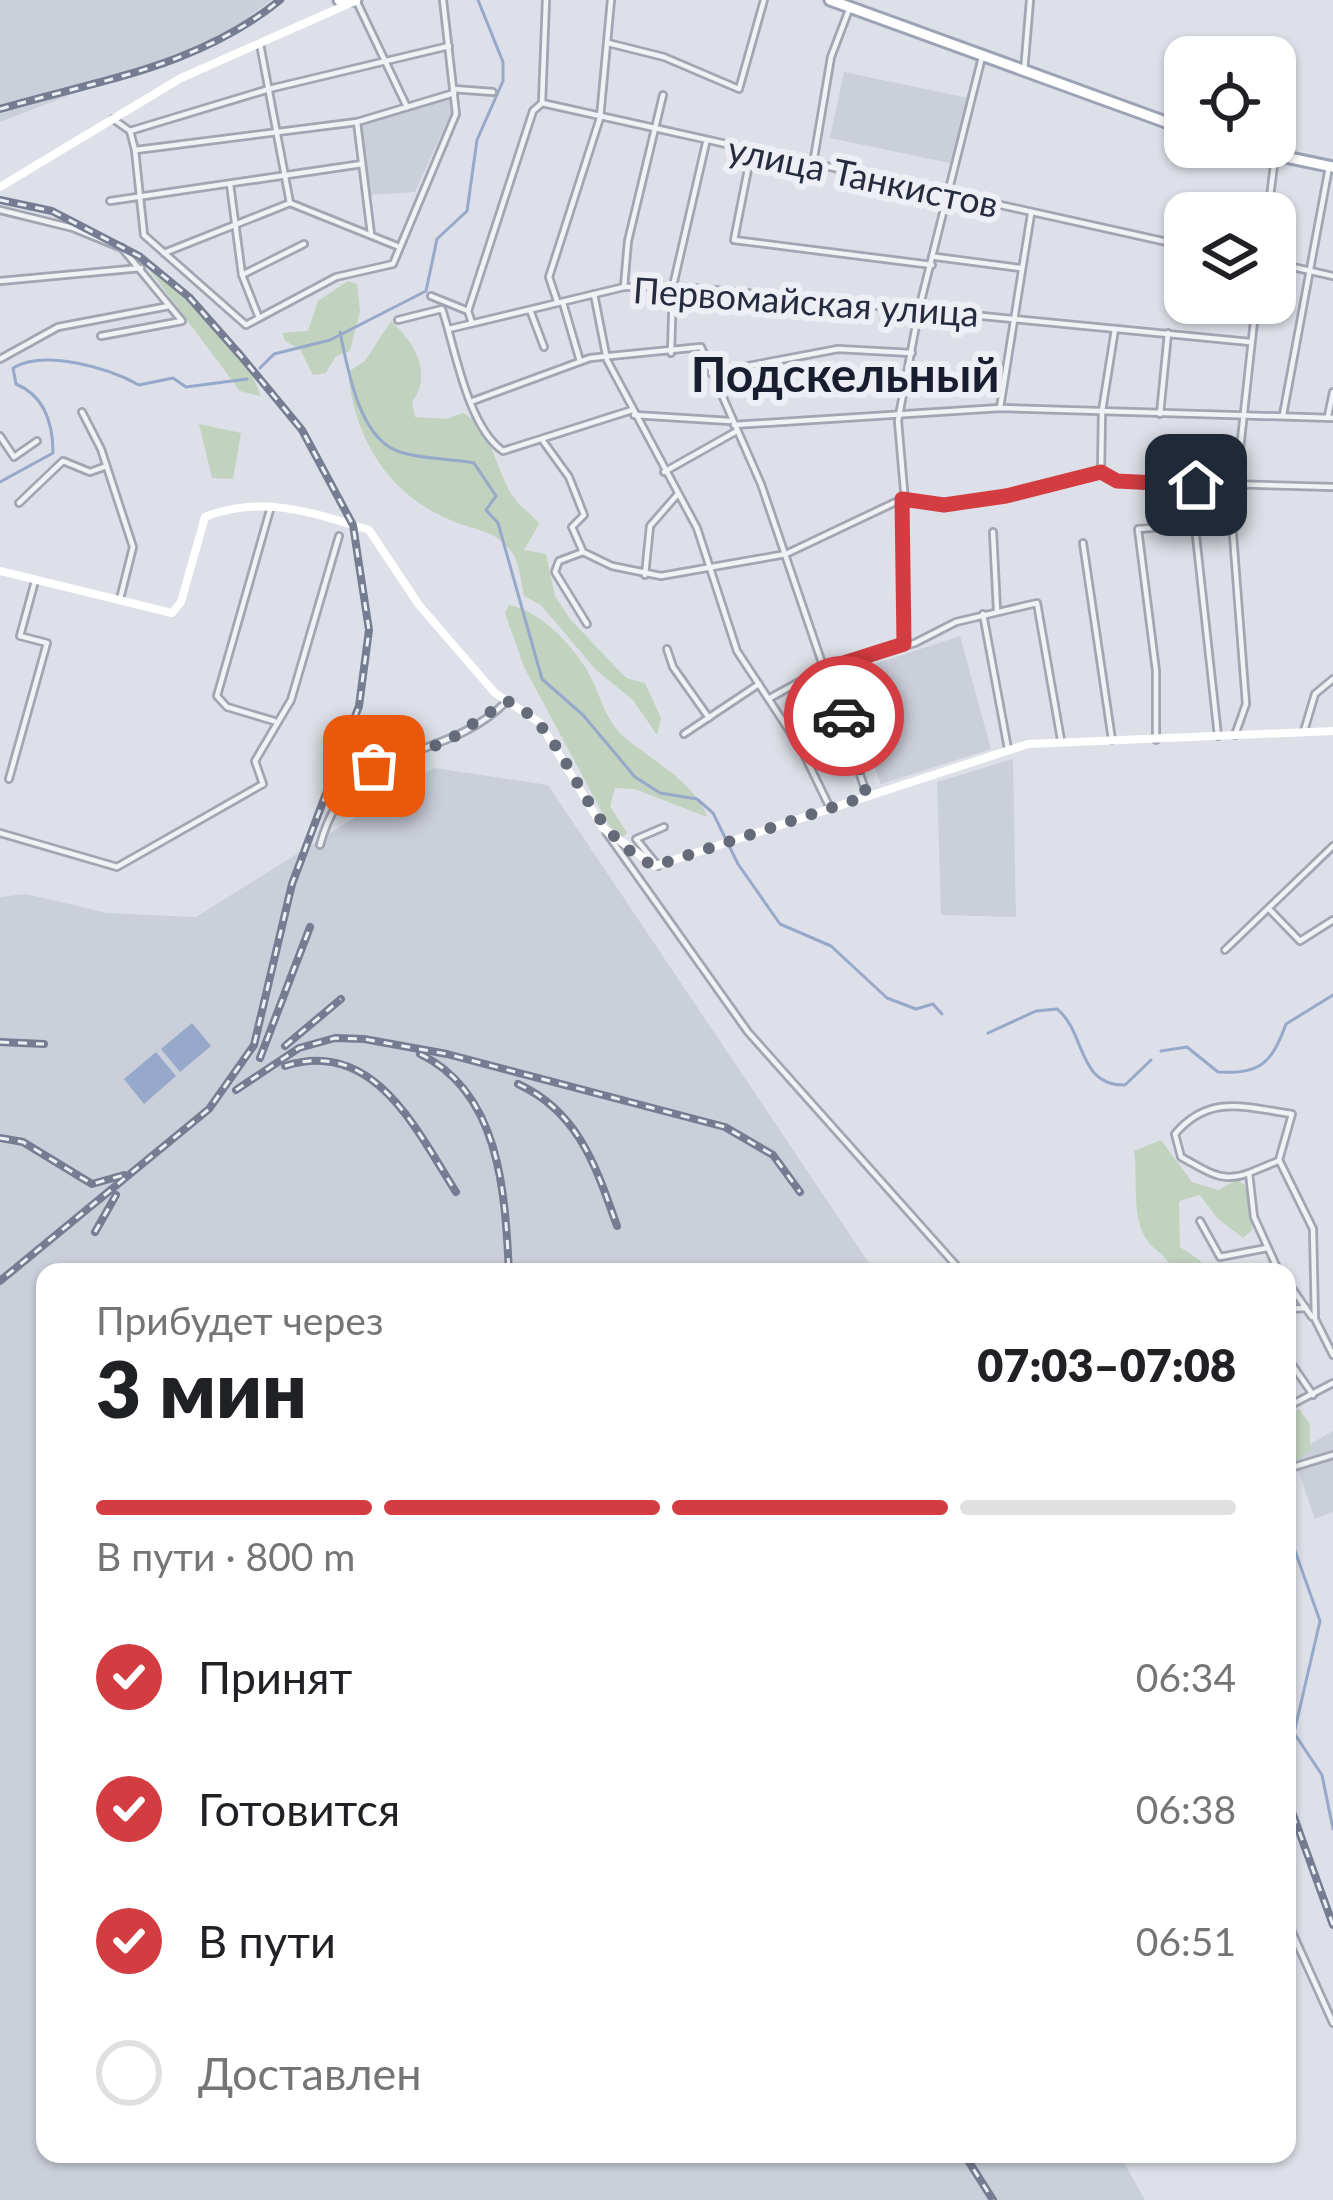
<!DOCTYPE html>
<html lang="ru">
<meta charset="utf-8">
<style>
body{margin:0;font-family:Lato,sans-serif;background:#f2f2f2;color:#202124;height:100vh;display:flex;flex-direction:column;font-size:45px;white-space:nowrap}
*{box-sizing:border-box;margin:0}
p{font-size:39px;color:#757577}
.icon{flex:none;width:66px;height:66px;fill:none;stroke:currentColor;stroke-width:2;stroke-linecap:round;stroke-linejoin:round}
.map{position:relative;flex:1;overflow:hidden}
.drawer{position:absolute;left:36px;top:1263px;width:1260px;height:900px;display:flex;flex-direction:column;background:#fff;border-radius:24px;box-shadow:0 3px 9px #0004}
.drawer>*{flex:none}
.controls{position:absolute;left:1164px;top:36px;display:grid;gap:24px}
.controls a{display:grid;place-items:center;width:132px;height:132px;border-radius:24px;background:#fff;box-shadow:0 3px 9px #0004;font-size:60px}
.pin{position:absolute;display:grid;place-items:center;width:102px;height:102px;color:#fff;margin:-51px;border-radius:24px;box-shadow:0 6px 18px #0006}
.courier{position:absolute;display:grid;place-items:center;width:120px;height:120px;margin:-60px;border:9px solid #d33c40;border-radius:50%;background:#fff;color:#222;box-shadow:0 3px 15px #0007}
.headline em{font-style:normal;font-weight:800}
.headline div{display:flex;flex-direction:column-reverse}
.headline{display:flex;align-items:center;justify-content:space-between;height:204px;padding:0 60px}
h1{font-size:78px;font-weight:800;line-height:90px}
.bar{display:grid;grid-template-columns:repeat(4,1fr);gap:18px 12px;align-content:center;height:144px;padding:0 60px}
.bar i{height:15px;border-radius:9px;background:#e0e0e0}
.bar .active{background:#d33c40}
.bar p{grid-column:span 4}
ol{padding:0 60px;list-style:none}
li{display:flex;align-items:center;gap:36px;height:132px}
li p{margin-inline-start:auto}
li .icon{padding:12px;border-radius:50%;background:#d33c40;color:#fff;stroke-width:4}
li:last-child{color:#757577}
li i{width:66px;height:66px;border:6px solid #e0e0e0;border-radius:50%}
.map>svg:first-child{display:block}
.built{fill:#cbcfda}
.green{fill:#c1d2be}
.water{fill:#96a9ca}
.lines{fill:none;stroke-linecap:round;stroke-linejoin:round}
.stream{stroke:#96a9ca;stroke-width:3}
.street-casing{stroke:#a2a6b2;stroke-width:10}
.primary-casing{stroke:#9ca3b4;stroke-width:15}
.street{stroke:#f0f2f6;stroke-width:4.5}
.secondary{stroke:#fff;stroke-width:8}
.primary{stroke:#fff;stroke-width:9}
.rail-casing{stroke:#767d92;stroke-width:8}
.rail{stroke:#edeff5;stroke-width:3;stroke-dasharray:9;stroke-linecap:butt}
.done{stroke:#666b7a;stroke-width:12;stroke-dasharray:0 21.6}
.route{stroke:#d33c40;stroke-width:15}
.labels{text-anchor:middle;stroke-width:12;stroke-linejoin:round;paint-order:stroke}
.street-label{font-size:36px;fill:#262c3f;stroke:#edeff5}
.district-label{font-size:48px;font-weight:bold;fill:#191d30;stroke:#edeff5}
</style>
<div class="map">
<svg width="1333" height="2200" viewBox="0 0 1333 2200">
<rect width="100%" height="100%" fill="#dde0e8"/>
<!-- built -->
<g class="built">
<polygon points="0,0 271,0 227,34 0,122"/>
<polygon points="844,72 973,99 959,165 830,138"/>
<polygon points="450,98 451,113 415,192 370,195 360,123"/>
<polygon points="960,636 991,749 881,784 868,751 859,753 835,677"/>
<polygon points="1013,759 1016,917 941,915 937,782"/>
<polygon points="434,768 548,785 875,1272 45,1272 45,2154 1119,2154 1145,2200 0,2200 0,897 26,894 107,913 196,917"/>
<polygon points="1333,1431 1333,1512 1315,1519 1295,1461 1307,1446"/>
</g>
<!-- green -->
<g class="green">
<path d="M142,260C172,279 256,364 260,396L240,391Z"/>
<polygon points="348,281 357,284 360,311 350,351 336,356 326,373 313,375 300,349 285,341 282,333 308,331 318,301"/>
<path d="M391,321C413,341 434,373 412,402L415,417L446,419L463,413C491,427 496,470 512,495C519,507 531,512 539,524L524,550L546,554L555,596L570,619L626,678L645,683L661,718L657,735L633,700L596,670L541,605L524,596C521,582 520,564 511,551C497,531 475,530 455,522C389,496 355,441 348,372L365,361Z"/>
<polygon points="199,424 241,433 233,479 212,478"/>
<path d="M509,605C543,611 582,654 595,686C603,706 610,727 629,741C654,761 697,785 707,817L635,789L615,788L610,806L627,833L623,837L610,827L524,667L505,613Z"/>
<path d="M1161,1140L1192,1182L1218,1190L1237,1180L1245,1185L1253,1229L1243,1238L1217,1218L1200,1195L1179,1201L1180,1247L1201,1261L1200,1272H1172C1168,1252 1151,1252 1143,1233C1132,1209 1138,1177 1134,1151Z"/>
<polygon points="1299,1409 1310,1424 1310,1451 1287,1467 1287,1412"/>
</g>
<!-- water -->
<g class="water">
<polygon points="192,1023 211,1046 180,1072 161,1049"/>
<polygon points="156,1052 176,1076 144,1104 124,1079"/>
</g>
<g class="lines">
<!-- stream -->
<g class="stream">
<path d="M340,332C348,370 359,439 400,452C425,460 450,458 474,463L496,496L486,510L498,523L542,679L583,715L635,777L660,793L697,799L713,813L738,864L780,924L831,946L887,998L916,1009L933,1004L942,1014"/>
<polyline points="260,368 274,354 330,340 426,291 437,239 467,211 477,140 503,81 503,62 478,0"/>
<path d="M0,482L53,453C53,424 45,396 16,384L13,368C44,349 109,368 139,385L173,378L186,387L247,379"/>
<path d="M988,1033L1036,1011L1057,1009C1086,1032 1077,1086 1125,1085L1151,1060"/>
<path d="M1161,1051L1187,1047L1218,1072C1261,1075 1272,1062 1286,1024L1333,995"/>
<polyline points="1287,1512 1294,1548 1320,1621 1294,1733 1322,1775 1333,1829"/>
</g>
<!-- street casing -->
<g class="street-casing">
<g id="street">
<polyline points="356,0 407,107"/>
<polyline points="608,43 664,57 739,89 764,0"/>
<polyline points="260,44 290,203 397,246"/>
<polyline points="1024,72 1030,0"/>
<polyline points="453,89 493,92"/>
<polyline points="542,103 1185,246"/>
<polyline points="113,119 130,131 135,150 144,235 246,325 336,277 393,264 456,114 443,0"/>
<polyline points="357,122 371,234"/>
<polyline points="130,131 269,89 449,46"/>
<polyline points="136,150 357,122 454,93"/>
<polyline points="751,154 734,240 932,265"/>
<polyline points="813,164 831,57 850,7"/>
<polyline points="230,184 242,275 259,318"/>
<polyline points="110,201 362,164"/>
<polyline points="0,210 73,228 122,248 182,321 101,336"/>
<polyline points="1268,213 1275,157"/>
<polyline points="164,253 290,203"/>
<polyline points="936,257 1020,268"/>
<polyline points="1275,263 1333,276"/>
<polyline points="242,275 304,244"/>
<polyline points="0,281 141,268"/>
<polyline points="624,287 628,241 663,95"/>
<polyline points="594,294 607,360 697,528 737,651 802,750 830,808"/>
<polyline points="431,296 468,311"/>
<polyline points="557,301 549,277 600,118 611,0"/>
<polyline points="563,303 580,361"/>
<polyline points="530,310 544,347"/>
<path d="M398,320L442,309C455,347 467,426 503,451L632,410"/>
<polyline points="472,323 468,311 533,111 542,103 546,0"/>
<polyline points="449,329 624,287 673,286 1250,342"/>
<polyline points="671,353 673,286 706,143"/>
<polyline points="0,359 58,327 169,306"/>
<polyline points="711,373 838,349 912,353"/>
<polyline points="473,401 590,358 701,347 761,484 867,795"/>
<polyline points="1000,408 1031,214"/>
<polyline points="82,412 101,449 133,547 120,599"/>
<polyline points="1160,414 1168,333"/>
<polyline points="634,415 730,421"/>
<polyline points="1283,415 1329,167"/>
<polyline points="1328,416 1333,392"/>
<polyline points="734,425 1000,408 1333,418"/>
<polyline points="0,436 14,457 37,441"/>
<polyline points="543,441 569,477 584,515 572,527 583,552 612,566 661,576 786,554 902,499 944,505 1006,497 1101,473 1117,481 1333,487"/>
<polyline points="664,472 735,432"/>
<polyline points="1101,473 1102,411 1115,329"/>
<polyline points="19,503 63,461 90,472 104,467"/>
<polyline points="270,510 217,696 227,707 274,721"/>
<polyline points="1195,527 1218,736"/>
<polyline points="993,532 997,610"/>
<polyline points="1083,543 1112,740"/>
<polyline points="583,552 559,561 555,572 587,624"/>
<polyline points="645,575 650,526 677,495"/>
<polyline points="983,614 1008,749"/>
<polyline points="904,644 904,490 898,421 919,309 982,57"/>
<polyline points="667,649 673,667 709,718"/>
<polyline points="770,698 819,671 915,643 956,622 1037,603 1061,740"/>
<polyline points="1304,731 1315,694 1333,679"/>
<polyline points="684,734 759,684"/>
<polyline points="1235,735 1246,704 1232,522 1256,303"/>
<polyline points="1156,740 1156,671 1138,529 1231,522"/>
<polyline points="802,750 847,727"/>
<polyline points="9,779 47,643 20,636 35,581"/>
<polyline points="606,832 748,1032 962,1272"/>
<polyline points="0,833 117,867 263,784 255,761 291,700 339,536"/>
<path d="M320,845C349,736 441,768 507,701"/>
<polyline points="658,866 636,839 664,827"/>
<polyline points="1270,910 1300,941 1333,920"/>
<polyline points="1225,950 1333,846"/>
<polyline points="1278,1161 1249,1173 1254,1217 1279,1272"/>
<path d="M1249,1173C1220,1184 1206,1170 1181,1157L1175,1134C1209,1094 1244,1107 1292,1114L1279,1160L1313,1229L1315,1319L1333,1355"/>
<polyline points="1200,1221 1220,1257 1267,1248"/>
<polyline points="1287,1281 1312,1317"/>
<polyline points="1287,1309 1306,1308"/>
<polyline points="1287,1357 1313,1395"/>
<polyline points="1287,1407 1333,1383"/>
<polyline points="1287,1469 1333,1455"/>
<polyline points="1287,1921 1333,2023"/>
</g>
</g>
<!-- primary casing -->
<g class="primary-casing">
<g id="primary">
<polyline points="339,0 356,0"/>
<polyline points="830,0 1185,129"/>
<polyline points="1238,147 1333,167"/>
</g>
</g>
<!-- street -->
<use href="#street" class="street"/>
<!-- secondary -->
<g class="secondary">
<polyline points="0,187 181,78 355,1"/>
<path d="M0,571L172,613L181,602L205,517C261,494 314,513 369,530L419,605L495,693L540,723L603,828L655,866L1028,744L1333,731"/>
</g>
<!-- primary -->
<use href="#primary" class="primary"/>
<!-- rail casing -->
<g class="rail-casing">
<g id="rail">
<path d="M0,109C99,80 198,67 280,0"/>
<polyline points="0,200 52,211 139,256 189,297 241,356 302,430 353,525 369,630 359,706 292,884 254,1045 209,1109 0,1281"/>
<polyline points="0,1042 44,1044"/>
<polyline points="285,1046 341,999"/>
<path d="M420,1054C501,1093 505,1195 509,1272"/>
<polyline points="260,1058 310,927"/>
<path d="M285,1066C374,1037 417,1131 456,1192"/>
<path d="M518,1084C579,1112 596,1167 617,1226"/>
<polyline points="236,1090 299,1048 335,1038 364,1039 447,1054 725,1127 773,1155 800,1192"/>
<polyline points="0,1138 23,1142 92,1184 124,1175"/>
<polyline points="95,1232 116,1195"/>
<polyline points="1287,1798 1333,1925"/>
<polyline points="964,2154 993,2200"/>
</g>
</g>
<!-- rail -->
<use href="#rail" class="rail"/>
</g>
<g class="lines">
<!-- done -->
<path class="done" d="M374,766L446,742L507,701C572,728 576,830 655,866L867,796L844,716"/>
<!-- route -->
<polyline class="route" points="844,716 828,668 904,644 902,499 944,505 1006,496 1101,472 1117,481 1196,485"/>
</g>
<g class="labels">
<!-- street labels -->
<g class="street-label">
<text transform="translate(863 177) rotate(12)" y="13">улица Танкистов</text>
<text transform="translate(806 302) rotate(4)" y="13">Первомайская улица</text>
</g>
<!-- district labels -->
<g class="district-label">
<text x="845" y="392">Подскельный</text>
</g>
</g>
</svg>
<div class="controls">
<a><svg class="icon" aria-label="locate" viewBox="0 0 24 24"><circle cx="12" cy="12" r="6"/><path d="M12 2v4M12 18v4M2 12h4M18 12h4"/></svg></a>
<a><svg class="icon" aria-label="layers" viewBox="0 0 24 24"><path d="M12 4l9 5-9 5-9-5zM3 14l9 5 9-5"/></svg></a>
</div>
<div class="pin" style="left:374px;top:766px;background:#ea580c"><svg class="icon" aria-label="bag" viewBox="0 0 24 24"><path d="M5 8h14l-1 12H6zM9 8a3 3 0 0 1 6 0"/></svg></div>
<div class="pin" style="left:1196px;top:485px;background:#1f2937"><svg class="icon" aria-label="home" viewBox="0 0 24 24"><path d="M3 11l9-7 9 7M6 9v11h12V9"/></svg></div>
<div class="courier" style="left:844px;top:716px"><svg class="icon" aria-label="car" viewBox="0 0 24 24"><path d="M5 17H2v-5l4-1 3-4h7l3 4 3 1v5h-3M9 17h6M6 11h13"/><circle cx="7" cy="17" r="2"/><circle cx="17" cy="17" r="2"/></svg></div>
<section class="drawer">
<div class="headline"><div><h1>3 мин</h1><p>Прибудет через</p></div><em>07:03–07:08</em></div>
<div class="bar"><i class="active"></i><i class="active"></i><i class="active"></i><i></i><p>В пути · 800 m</p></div>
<ol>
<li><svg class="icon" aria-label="check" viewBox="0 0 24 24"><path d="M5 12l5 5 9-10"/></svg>Принят<p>06:34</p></li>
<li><svg class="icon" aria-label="check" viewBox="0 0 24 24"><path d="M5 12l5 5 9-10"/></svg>Готовится<p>06:38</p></li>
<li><svg class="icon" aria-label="check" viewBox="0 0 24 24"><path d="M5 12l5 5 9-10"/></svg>В пути<p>06:51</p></li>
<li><i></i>Доставлен</li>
</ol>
</section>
</div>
